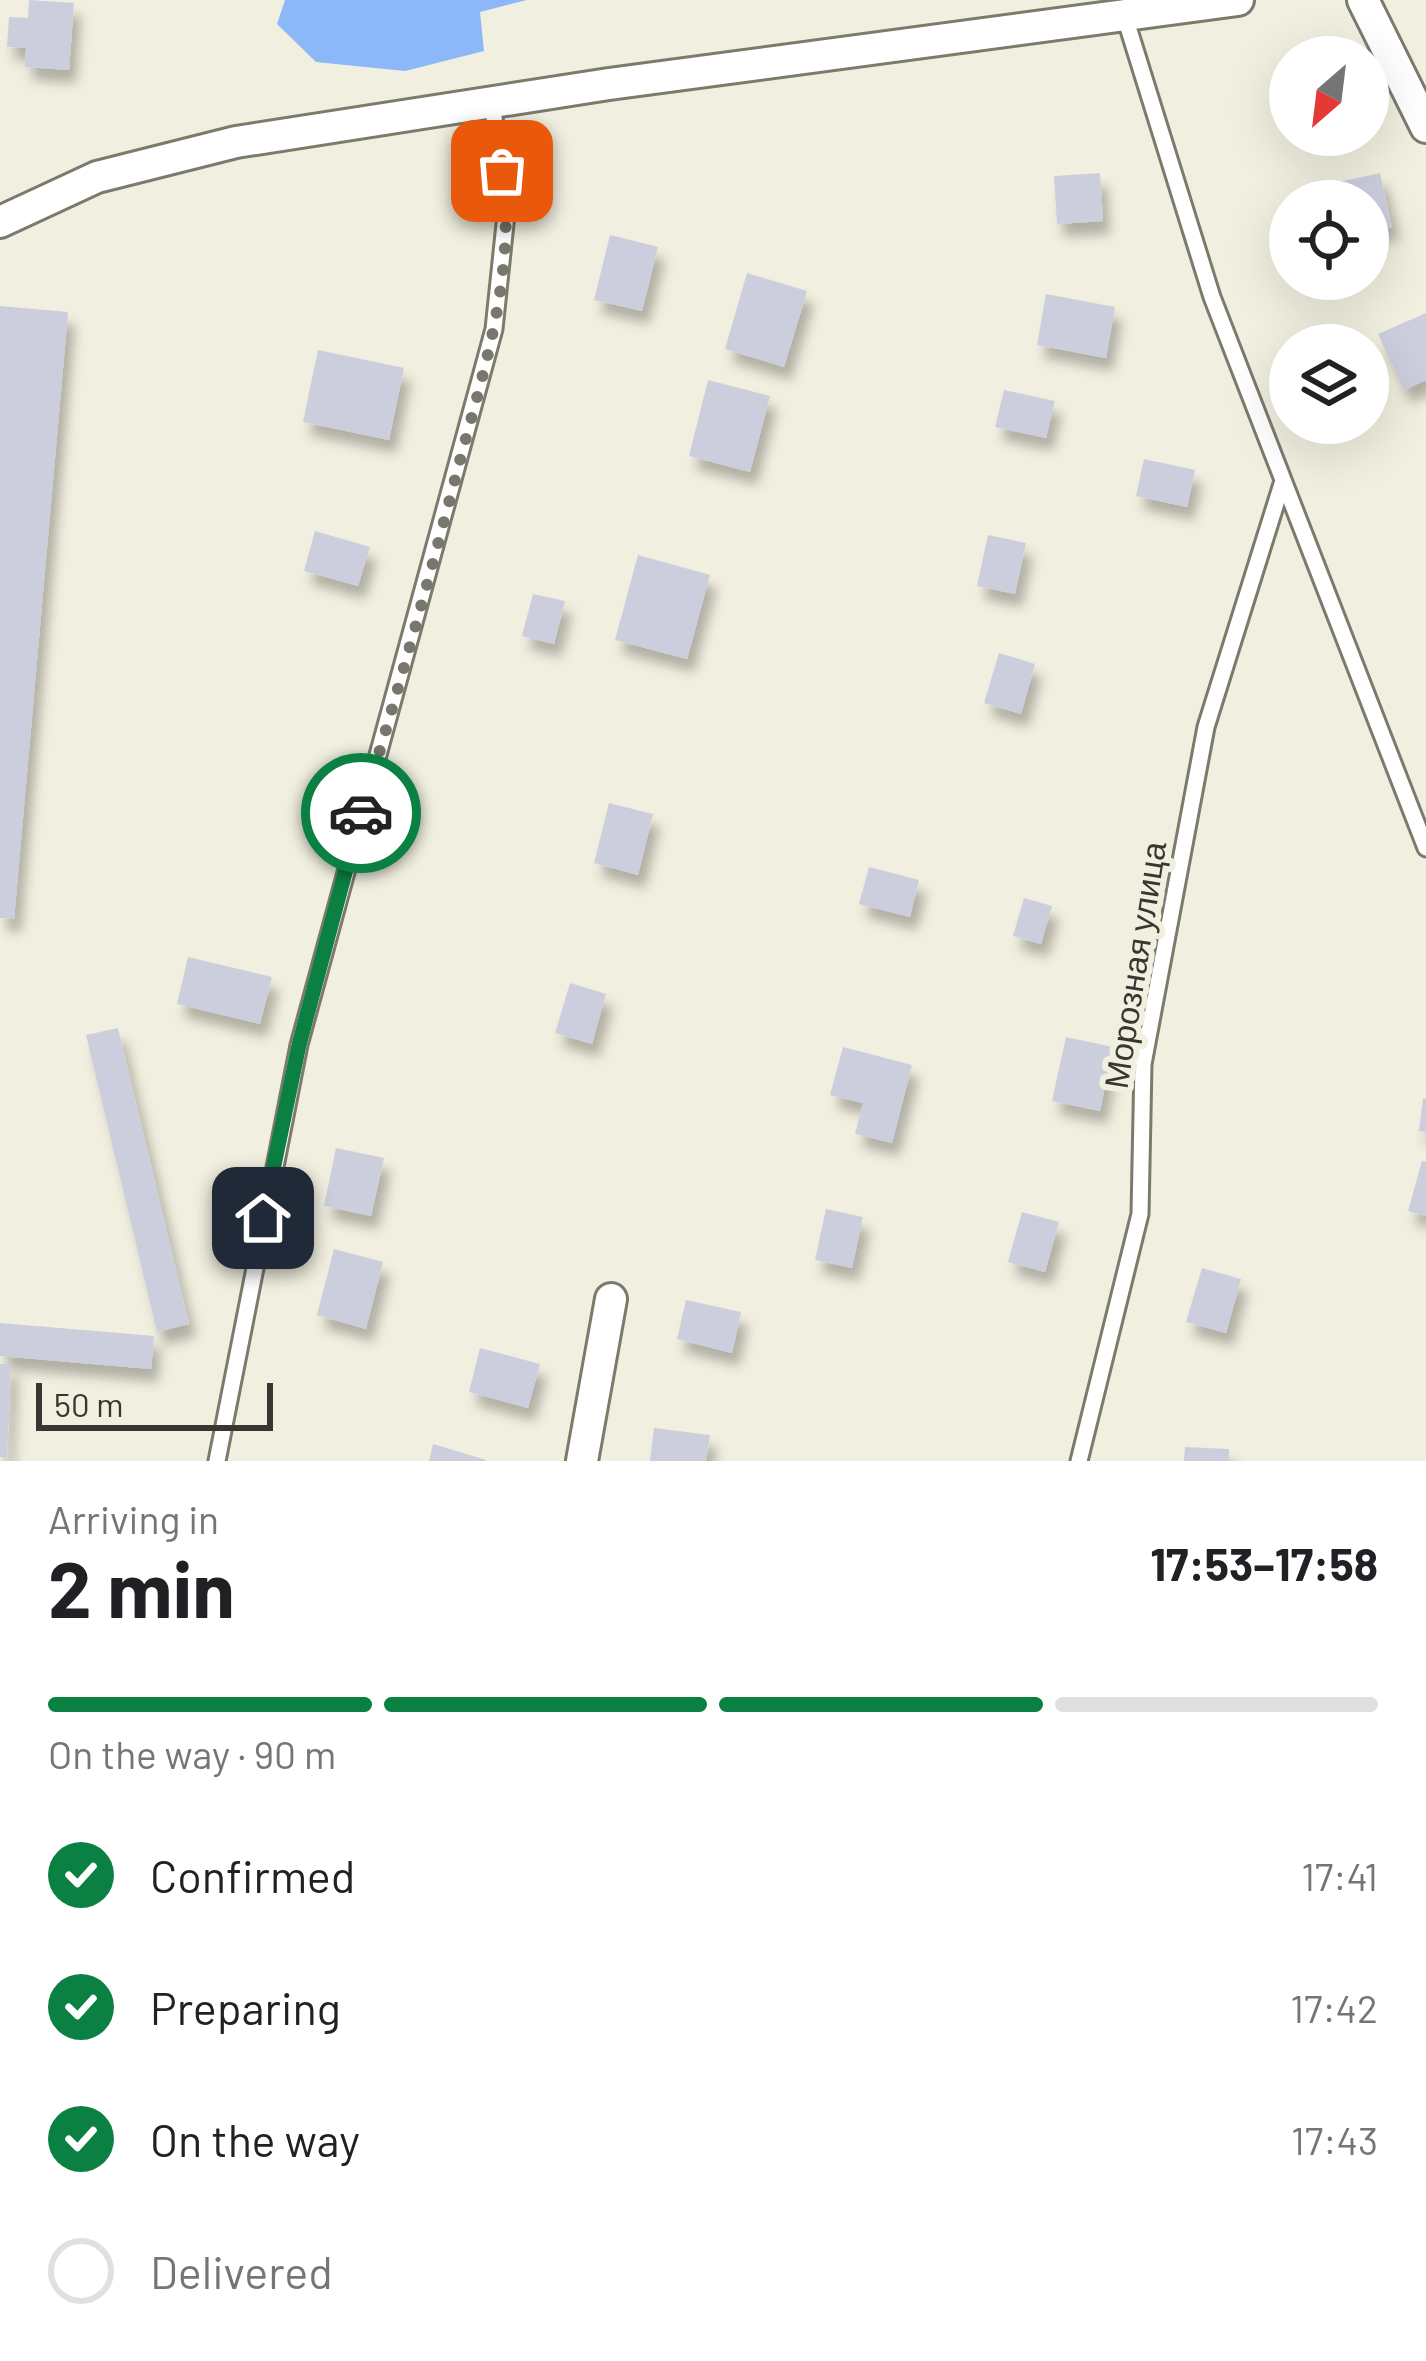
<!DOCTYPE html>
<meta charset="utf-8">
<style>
body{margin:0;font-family:Barlow,sans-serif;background:#f6f6f6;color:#202124;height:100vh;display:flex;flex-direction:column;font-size:45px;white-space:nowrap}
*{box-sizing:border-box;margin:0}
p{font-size:39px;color:#757577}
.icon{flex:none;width:66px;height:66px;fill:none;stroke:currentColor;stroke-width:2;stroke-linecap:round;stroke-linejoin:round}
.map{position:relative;height:1461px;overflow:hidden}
.sheet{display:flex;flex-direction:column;background:#fff;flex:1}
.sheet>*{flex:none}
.needle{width:78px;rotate:208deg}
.controls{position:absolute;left:1269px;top:36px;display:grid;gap:24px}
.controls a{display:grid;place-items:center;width:120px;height:120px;border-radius:50%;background:#fff;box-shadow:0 12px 48px #0002;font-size:60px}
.scale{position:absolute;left:36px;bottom:30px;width:237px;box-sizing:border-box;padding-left:12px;border:6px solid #373630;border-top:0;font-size:33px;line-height:42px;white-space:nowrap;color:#373630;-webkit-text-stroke:9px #f1efdf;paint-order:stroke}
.pin{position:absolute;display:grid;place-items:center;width:102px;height:102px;color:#fff;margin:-51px;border-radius:24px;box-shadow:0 6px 18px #0006}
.courier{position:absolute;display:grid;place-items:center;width:120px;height:120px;margin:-60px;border:9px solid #0b8043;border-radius:50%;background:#fff;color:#222;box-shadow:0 3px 15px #0007}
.headline em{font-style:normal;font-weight:700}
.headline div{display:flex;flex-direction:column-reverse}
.headline{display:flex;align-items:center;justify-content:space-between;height:204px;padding:0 48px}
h1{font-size:78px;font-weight:700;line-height:90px}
.bar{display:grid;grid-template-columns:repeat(4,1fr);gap:18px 12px;align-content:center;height:144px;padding:0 48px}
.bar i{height:15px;border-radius:9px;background:#e0e0e0}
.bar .active{background:#0b8043}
.bar p{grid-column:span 4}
ol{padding:0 48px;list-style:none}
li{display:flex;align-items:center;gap:36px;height:132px}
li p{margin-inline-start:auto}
li .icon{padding:12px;border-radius:50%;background:#0b8043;color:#fff;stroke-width:4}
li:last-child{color:#757577}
li i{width:66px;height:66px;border:6px solid #e0e0e0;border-radius:50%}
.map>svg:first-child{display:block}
.water{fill:#8cb7f8}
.building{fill:#cccedd;filter:url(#shadow)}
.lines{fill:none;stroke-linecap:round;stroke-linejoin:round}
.service-casing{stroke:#7d7a6c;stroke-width:21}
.minor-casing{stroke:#7d7a6c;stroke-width:36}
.service{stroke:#fff;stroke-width:15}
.minor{stroke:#fff;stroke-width:30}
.done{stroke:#78776d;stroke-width:12;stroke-dasharray:0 21.6}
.route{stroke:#0b8043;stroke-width:15}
.labels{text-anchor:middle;stroke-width:12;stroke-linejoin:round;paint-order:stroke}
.street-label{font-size:33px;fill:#373630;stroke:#f1efdf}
</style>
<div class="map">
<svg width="1426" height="1461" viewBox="0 0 1426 1461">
<defs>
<filter id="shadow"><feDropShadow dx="7" dy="13" stdDeviation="6" flood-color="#0004"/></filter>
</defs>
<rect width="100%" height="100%" fill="#f1efdf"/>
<!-- water -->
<polygon class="water" points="285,0 527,0 480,12 484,51 405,71 316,62 277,24"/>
<!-- building -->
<g class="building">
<polygon points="29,0 74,3 69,70 25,67 26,48 7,47 9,17 28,18"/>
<polygon points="1100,173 1103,221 1057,224 1054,176"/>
<polygon points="1380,173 1392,227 1368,233 1368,201 1319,201 1316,187"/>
<polygon points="610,235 658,247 642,311 594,300"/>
<polygon points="747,273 807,291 784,367 725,349"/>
<polygon points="1046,294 1115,307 1106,358 1037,345"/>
<polygon points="0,306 68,312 14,919 0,918"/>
<polygon points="1426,313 1426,380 1404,390 1378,334"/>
<polygon points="318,350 404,368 389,440 303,422"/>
<polygon points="708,380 770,396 750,472 689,456"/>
<polygon points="1004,390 1055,401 1046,438 995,427"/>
<polygon points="1144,459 1195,470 1187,507 1136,496"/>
<polygon points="315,531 370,547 358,586 304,571"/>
<polygon points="988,535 1026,543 1015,594 977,586"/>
<polygon points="638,555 710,575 687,659 615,640"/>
<polygon points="533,594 565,601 554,644 522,636"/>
<polygon points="999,653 1035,664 1021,714 984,703"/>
<polygon points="609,803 653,814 638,875 594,863"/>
<polygon points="869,867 919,880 910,917 859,904"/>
<polygon points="1024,898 1052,906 1041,944 1013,936"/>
<polygon points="188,957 272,977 260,1024 177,1004"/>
<polygon points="570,983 606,994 592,1044 555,1033"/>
<polygon points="118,1028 189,1324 157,1332 86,1035"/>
<polygon points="1066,1037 1113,1047 1100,1111 1052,1101"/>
<polygon points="843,1047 912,1065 892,1143 855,1134 863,1103 830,1095"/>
<polygon points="1423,1098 1426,1099 1426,1132 1419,1131"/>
<polygon points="336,1148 384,1158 371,1216 324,1206"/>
<polygon points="1422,1161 1426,1162 1426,1216 1408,1211"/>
<polygon points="826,1209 863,1217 852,1268 815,1260"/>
<polygon points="1022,1212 1059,1222 1045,1272 1008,1262"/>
<polygon points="334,1249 383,1262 366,1329 317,1315"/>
<polygon points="1202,1268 1241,1279 1226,1333 1186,1322"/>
<polygon points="686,1300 741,1312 732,1353 677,1339"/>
<polygon points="0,1323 154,1336 151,1369 0,1356"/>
<polygon points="480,1348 540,1364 528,1408 469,1392"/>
<polygon points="0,1364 11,1364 7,1458 0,1457"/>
<polygon points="654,1428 710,1435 706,1461 650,1461"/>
<polygon points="433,1444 486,1460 486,1461 429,1461"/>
<polygon points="1185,1447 1229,1449 1229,1461 1184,1461"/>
</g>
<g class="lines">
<!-- service casing -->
<g class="service-casing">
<g id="service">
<polyline points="1124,14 1212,297 1426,848"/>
<polyline points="217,1461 299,1045 494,329 507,205 492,104"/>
<polyline points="1079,1461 1140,1214 1143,1064 1206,727 1282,484"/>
</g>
</g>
<!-- minor casing -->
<g class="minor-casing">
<g id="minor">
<polyline points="1363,0 1426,127"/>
<polyline points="0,222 97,177 236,142 609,84 1238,0"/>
<polyline points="582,1461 611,1299"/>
</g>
</g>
<!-- service -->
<use href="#service" class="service"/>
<!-- minor -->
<use href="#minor" class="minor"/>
</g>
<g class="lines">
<!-- done -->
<path class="done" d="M361,813C396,699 428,584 458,468C483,373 517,271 502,171"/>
<!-- route -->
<polyline class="route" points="263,1218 299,1045 361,813"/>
</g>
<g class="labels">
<!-- street labels -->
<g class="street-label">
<text transform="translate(1135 965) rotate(-81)" y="12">Морозная улица</text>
</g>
</g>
</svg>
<div class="controls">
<a><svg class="needle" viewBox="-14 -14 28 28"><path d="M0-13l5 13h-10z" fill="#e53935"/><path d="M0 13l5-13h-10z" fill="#757577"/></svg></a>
<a><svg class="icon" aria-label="locate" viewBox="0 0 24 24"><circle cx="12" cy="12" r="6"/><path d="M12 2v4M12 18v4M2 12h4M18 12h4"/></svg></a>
<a><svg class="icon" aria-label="layers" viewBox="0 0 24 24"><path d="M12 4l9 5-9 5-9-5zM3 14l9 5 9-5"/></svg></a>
</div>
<div class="scale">50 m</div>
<div class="pin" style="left:502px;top:171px;background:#ea580c"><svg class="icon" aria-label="bag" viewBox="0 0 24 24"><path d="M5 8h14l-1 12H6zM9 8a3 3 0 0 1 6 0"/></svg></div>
<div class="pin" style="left:263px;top:1218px;background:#1f2937"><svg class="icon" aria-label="home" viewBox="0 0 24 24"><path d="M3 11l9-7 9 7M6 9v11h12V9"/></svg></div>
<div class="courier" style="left:361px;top:813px"><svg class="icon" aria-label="car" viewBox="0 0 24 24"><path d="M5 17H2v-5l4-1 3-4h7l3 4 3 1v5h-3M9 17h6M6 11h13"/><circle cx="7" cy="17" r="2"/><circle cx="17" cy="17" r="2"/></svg></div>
</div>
<section class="sheet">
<div class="headline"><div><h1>2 min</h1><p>Arriving in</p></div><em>17:53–17:58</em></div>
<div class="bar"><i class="active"></i><i class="active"></i><i class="active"></i><i></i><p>On the way · 90 m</p></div>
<ol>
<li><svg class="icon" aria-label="check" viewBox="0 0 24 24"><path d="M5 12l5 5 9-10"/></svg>Confirmed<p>17:41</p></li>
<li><svg class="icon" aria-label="check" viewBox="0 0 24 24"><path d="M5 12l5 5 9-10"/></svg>Preparing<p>17:42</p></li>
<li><svg class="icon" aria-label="check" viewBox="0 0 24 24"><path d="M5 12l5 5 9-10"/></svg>On the way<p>17:43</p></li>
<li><i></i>Delivered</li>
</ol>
</section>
